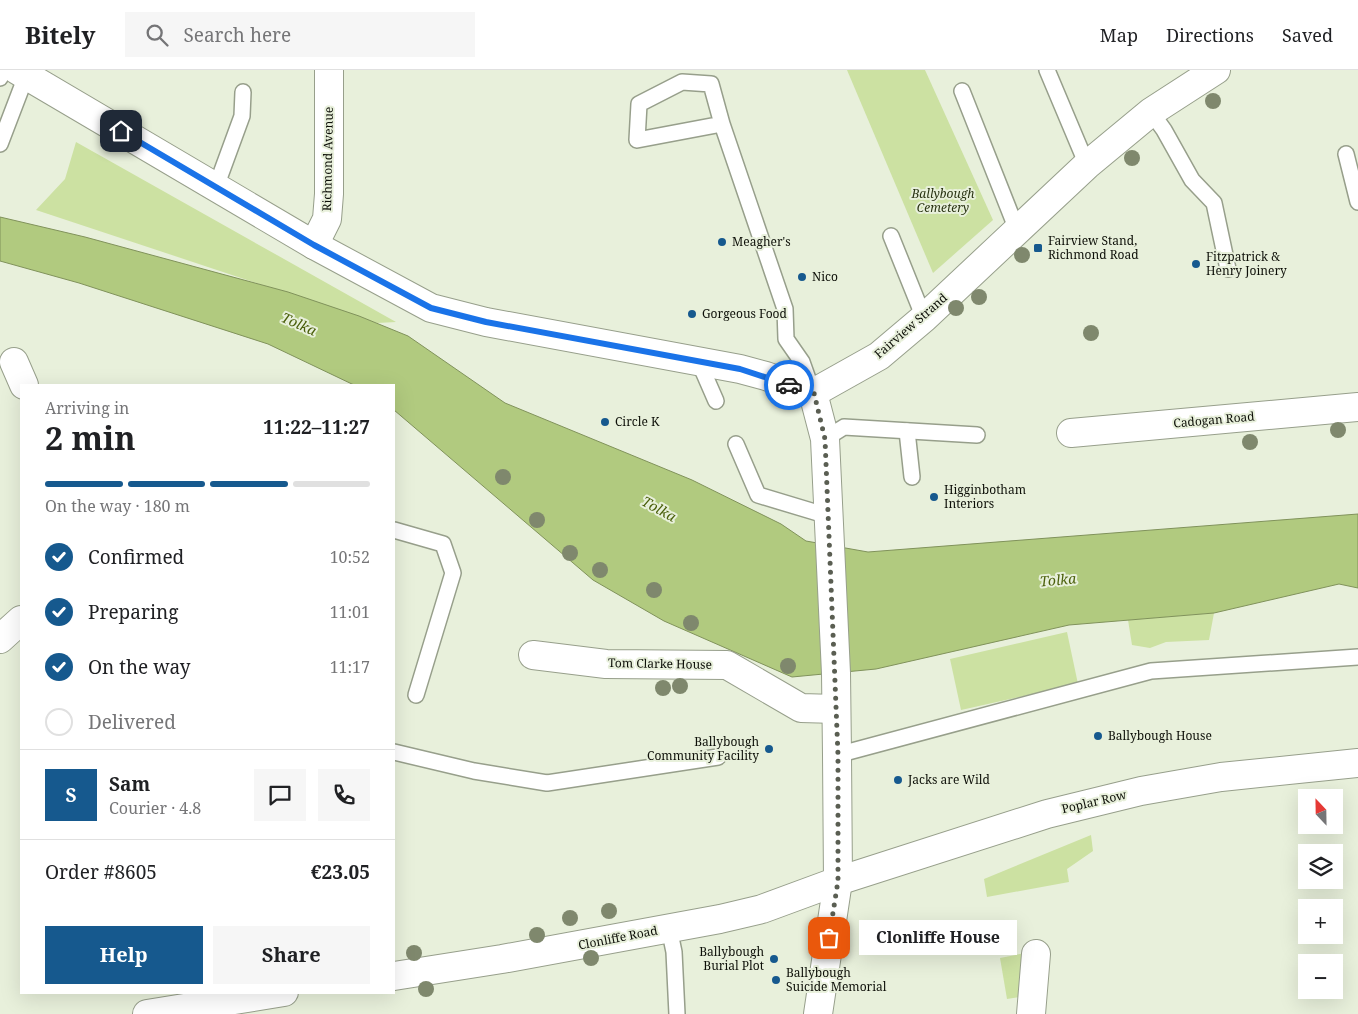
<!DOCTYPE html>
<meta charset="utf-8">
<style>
body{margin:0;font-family:"Noto Serif",serif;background:#f6f6f6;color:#202124;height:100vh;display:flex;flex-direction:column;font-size:19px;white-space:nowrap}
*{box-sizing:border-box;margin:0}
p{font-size:16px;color:#757577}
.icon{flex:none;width:28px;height:28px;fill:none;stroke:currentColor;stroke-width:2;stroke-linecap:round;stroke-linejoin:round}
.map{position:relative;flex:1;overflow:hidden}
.panel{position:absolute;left:20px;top:314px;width:375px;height:610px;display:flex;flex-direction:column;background:#fff;border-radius:0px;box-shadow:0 5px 20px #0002}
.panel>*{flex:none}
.needle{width:32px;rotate:338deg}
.tools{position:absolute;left:1298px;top:719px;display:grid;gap:10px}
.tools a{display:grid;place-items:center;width:45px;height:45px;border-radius:0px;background:#fff;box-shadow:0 5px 20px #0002;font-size:25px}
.pin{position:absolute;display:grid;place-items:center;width:42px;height:42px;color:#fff;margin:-21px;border-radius:10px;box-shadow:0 2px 8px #0006}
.courier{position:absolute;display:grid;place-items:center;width:50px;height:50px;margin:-25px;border:4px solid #1a73e8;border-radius:50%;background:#fff;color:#222;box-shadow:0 1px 6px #0007}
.bubble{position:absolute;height:35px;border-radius:0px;background:#fff;box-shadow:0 5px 20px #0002;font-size:16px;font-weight:700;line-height:35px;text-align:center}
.head em{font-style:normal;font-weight:700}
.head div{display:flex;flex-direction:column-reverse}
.head{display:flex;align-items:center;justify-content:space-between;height:85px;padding:0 25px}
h1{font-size:32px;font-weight:700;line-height:38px}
.bar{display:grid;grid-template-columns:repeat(4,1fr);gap:8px 5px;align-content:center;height:60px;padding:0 25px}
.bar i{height:6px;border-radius:4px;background:#e0e0e0}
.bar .active{background:#16598e}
.bar p{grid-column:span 4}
.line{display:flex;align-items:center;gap:12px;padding:0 25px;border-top:1px solid #e0e0e0}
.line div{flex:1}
.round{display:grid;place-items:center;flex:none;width:52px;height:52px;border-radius:0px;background:#f6f6f6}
ol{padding:0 25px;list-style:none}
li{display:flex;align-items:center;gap:15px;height:55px}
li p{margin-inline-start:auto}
li .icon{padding:5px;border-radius:50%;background:#16598e;color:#fff;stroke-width:4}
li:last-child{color:#757577}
li i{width:28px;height:28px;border:2px solid #e0e0e0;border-radius:50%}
.action{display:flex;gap:10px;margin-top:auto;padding:10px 25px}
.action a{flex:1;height:58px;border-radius:0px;background:#16598e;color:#fff;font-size:20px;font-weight:700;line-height:58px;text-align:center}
.action a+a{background:#f6f6f6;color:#202124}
header{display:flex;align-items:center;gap:30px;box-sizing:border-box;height:70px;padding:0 25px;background:#fff;border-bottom:1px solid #e0e0e0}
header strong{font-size:24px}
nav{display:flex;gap:28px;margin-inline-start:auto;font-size:18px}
.search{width:350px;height:45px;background:#f6f6f6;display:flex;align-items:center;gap:12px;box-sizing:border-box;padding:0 18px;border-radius:0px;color:#757577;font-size:19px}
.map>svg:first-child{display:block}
.green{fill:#cce1a2}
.water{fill:#b1ca7f;stroke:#80925b}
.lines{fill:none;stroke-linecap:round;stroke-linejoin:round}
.lane-casing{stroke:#979f8b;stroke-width:18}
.street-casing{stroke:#979f8b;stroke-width:30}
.secondary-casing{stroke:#979f8b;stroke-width:30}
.lane{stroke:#fff;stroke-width:15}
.street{stroke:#fff;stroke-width:28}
.secondary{stroke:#fff;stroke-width:28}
.tree{fill:#7f886d}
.done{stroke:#5a5e52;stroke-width:5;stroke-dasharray:0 9}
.route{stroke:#1a73e8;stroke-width:6}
.poi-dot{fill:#16598e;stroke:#e8f0db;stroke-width:2}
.labels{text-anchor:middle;stroke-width:4;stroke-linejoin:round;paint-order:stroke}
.street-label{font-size:12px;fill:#0d0f08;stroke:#e8f0db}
.park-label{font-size:12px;font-style:italic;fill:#293313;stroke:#e8f0db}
.poi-label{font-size:12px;fill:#0d0f08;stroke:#e8f0db;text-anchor:start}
.water-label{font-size:14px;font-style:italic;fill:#4a5f0b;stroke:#e8f0db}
</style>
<header>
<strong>Bitely</strong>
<div class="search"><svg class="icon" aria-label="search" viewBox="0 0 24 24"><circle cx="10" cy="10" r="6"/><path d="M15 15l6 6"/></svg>Search here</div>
<nav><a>Map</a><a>Directions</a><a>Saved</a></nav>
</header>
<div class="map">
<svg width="1358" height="944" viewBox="0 0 1358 944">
<rect width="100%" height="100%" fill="#e8f0db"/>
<!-- green -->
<g class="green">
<polygon points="847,0 925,0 993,150 933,203"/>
<polygon points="76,72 396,252 377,253 36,140 65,109"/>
<polygon points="1214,543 1209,570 1166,572 1150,578 1132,575 1128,550"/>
<polygon points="1067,562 1078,614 961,640 950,589"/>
<polygon points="1091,765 1093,781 1067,799 1069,812 987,827 984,809"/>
<polygon points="1030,882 1026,926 1007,929 1000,888"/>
</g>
<!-- water -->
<polygon class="water" points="0,147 85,167 288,222 359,246 408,266 505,333 692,410 781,454 806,471 868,482 1358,444 1358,518 1339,514 1214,543 1069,555 876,599 792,607 664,551 593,510 394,340 394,315 354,315 268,274 79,213 0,191"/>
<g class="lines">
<!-- lane casing -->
<g class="lane-casing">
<g id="lane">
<polyline points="1047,0 1087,95"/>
<polyline points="0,8 4,0"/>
<polyline points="962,21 1017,160"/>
<polyline points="1151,42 1164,60 1192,110 1214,133 1228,199"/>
<polyline points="722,54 711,14 682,12 639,34 637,70 722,54 785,239 786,269 802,292 813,323"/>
<polyline points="0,74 26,6"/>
<polyline points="1346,84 1358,132"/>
<polyline points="216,117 242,46 243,22"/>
<polyline points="891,166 924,248"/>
<polyline points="699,292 716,331"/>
<polyline points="907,361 912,407"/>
<polyline points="825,369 844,357 977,365"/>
<polyline points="736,374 758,425 828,446"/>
<polyline points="394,460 443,474 453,503 416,625"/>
<polyline points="394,682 474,701 547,713 718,687"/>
<polyline points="837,685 1151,601 1358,587"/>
<polyline points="669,858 674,882 677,944"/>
</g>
</g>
<!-- street casing -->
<g class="street-casing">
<g id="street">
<polyline points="314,175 327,149 329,124 329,0"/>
<polyline points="14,292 24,315"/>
<polyline points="1071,363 1358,337"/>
<polyline points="0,569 21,550"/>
<polyline points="533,585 606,594 727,595 801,638 836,639"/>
<polyline points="1031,944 1036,884"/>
</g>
</g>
<!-- secondary casing -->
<g class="secondary-casing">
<g id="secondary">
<polyline points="17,0 314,175 431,238 486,252 740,299 766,306 813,323"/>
<polyline points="813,323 825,369 836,603 837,685 838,811 818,944"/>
<polyline points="813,323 879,286 924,248 1087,95 1151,42 1216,0"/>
<polyline points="394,906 502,889 720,849 762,839 838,811 1047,744 1141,721 1221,707 1358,693"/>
<polyline points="147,944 284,922"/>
</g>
</g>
<!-- lane -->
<use href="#lane" class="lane"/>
<!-- street -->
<use href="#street" class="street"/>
<!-- secondary -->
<use href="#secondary" class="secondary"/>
</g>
<!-- trees -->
<g class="tree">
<circle cx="1213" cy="31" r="8"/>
<circle cx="1132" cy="88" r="8"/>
<circle cx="1022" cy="185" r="8"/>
<circle cx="979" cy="227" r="8"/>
<circle cx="956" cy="238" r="8"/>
<circle cx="1091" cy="263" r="8"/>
<circle cx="1338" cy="360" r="8"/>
<circle cx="1250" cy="372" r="8"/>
<circle cx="503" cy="407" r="8"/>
<circle cx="537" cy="450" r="8"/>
<circle cx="570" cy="483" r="8"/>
<circle cx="600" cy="500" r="8"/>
<circle cx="654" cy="520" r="8"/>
<circle cx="691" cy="553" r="8"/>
<circle cx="788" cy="596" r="8"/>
<circle cx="680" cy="616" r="8"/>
<circle cx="663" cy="618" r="8"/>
<circle cx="609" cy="841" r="8"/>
<circle cx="570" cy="848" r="8"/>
<circle cx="537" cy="865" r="8"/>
<circle cx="414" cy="883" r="8"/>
<circle cx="591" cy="888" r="8"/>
<circle cx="426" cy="919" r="8"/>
</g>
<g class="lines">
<!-- done -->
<polyline class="done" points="789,315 814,323 825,369 838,685 838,811 829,868"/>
<!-- route -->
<polyline class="route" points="121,61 314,175 431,238 486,252 740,299 789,315"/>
</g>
<!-- markers -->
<g class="poi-dot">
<circle cx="722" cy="172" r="5"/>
<rect x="1033" y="173" width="10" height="10" rx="2.5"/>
<circle cx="1196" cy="194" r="5"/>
<circle cx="802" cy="207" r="5"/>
<circle cx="692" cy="244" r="5"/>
<circle cx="605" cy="352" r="5"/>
<circle cx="934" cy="427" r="5"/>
<circle cx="1098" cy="666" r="5"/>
<circle cx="769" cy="679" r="5"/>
<circle cx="898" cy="710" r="5"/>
<circle cx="774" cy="889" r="5"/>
<circle cx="776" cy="910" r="5"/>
</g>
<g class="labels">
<!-- street labels -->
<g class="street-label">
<text transform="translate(328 89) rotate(-89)" y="4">Richmond Avenue</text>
<text transform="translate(911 256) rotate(-41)" y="4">Fairview Strand</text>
<text transform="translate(1214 350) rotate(-5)" y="4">Cadogan Road</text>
<text transform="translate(660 594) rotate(1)" y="4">Tom Clarke House</text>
<text transform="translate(1094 732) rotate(-13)" y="4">Poplar Row</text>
<text transform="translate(618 868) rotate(-11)" y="4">Clonliffe Road</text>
</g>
<!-- park labels -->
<g class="park-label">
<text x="943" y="128">Ballybough<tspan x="943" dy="14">Cemetery</tspan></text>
</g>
<!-- poi labels -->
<g class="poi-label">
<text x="1048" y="175">Fairview Stand,<tspan x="1048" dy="14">Richmond Road</tspan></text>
<text x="732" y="176">Meagher's</text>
<text x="1206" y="191">Fitzpatrick &amp;<tspan x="1206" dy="14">Henry Joinery</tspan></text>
<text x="812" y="211">Nico</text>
<text x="702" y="248">Gorgeous Food</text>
<text x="615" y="356">Circle K</text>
<text x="944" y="424">Higginbotham<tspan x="944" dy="14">Interiors</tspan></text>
<text x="1108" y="670">Ballybough House</text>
<text x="759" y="676" text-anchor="end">Ballybough<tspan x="759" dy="14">Community Facility</tspan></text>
<text x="908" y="714">Jacks are Wild</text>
<text x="764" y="886" text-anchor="end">Ballybough<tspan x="764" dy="14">Burial Plot</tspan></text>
<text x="786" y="907">Ballybough<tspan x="786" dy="14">Suicide Memorial</tspan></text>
</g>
<!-- water labels -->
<g class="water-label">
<text transform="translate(299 254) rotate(24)" y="5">Tolka</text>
<text transform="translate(659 439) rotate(29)" y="5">Tolka</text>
<text transform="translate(1058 510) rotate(-5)" y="5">Tolka</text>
</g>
</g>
</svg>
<div class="tools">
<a><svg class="needle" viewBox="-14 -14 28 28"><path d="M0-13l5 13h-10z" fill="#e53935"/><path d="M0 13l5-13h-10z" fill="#757577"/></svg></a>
<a><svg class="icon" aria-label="layers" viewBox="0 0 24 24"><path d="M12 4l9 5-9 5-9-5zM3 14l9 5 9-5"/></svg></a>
<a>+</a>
<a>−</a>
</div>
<div class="pin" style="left:829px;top:868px;background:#ea580c"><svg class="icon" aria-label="bag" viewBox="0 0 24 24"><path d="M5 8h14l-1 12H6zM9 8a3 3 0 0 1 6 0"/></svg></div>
<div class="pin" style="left:121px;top:61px;background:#1f2937"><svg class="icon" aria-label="home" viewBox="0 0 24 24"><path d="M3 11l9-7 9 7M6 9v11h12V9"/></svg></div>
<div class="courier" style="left:789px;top:315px"><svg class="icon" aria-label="car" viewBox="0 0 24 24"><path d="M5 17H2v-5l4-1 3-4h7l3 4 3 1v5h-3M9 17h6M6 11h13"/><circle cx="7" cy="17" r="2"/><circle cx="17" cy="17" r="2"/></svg></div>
<div class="bubble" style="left:859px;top:850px;width:158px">Clonliffe House</div>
<section class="panel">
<div class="head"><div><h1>2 min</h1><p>Arriving in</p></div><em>11:22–11:27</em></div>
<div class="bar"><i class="active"></i><i class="active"></i><i class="active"></i><i></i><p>On the way · 180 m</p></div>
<ol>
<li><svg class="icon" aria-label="check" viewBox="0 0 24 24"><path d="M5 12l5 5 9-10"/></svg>Confirmed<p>10:52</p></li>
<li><svg class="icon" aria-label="check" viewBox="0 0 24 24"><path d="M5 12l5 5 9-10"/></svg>Preparing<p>11:01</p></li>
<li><svg class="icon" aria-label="check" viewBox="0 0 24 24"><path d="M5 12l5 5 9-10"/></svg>On the way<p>11:17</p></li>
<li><i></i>Delivered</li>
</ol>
<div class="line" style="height:90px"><b class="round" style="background:#16598e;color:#fff">S</b><div><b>Sam</b><p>Courier · 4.8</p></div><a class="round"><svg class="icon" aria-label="chat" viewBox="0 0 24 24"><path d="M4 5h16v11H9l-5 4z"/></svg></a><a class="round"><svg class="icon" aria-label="phone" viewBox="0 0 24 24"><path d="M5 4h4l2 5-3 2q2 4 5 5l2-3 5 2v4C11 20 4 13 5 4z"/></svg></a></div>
<div class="line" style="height:65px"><div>Order #8605</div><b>€23.05</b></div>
<div class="action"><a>Help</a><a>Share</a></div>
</section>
</div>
